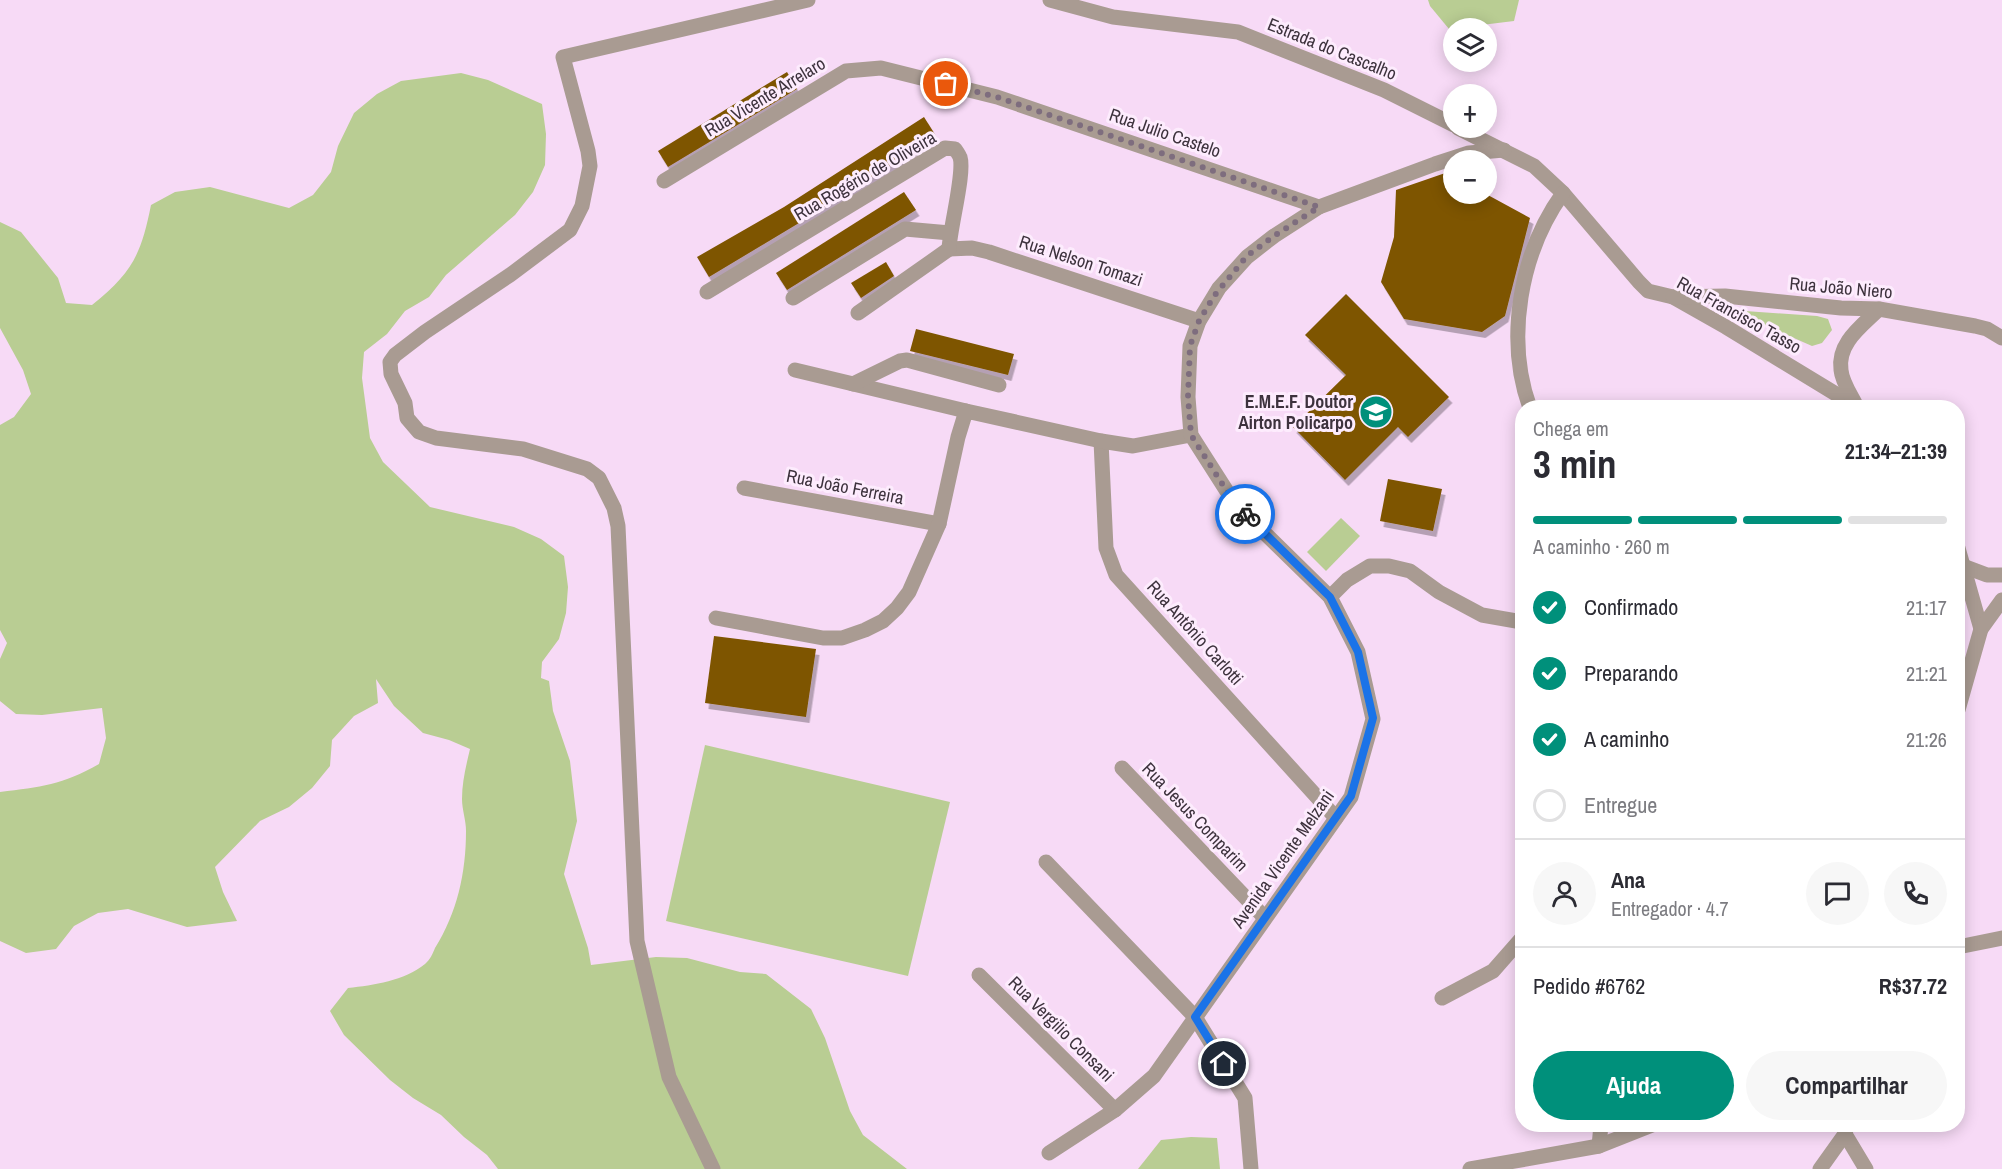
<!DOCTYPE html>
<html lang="pt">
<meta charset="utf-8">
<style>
body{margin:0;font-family:"Archivo Narrow",sans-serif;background:#f7f7f7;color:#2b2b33;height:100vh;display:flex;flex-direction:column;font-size:22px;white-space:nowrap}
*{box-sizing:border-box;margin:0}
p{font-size:20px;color:#7c7c81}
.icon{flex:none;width:33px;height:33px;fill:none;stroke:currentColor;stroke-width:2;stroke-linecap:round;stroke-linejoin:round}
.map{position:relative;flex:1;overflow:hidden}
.drawer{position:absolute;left:1515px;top:400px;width:450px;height:732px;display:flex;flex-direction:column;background:#fff;border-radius:24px;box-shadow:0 3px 15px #0003}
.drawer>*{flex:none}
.buttons{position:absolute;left:1443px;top:18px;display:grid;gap:12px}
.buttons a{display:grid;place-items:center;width:54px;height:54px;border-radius:50%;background:#fff;box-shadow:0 3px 15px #0003;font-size:30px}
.pin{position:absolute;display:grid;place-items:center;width:51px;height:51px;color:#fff;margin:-26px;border:3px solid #fff;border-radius:50%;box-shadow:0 2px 6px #0007}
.courier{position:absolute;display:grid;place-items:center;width:60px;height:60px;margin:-30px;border:4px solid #1a73e8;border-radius:50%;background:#fff;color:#222;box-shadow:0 2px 8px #0007}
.summary em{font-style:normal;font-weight:800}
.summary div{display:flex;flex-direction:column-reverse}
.summary{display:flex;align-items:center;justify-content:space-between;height:102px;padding:0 18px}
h1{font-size:39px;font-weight:800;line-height:45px}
.bar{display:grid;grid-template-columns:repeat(4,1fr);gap:9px 6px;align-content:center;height:72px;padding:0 18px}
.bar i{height:8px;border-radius:4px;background:#e1e1e2}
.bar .selected{background:#00907b}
.bar p{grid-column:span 4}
.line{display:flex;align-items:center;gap:15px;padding:0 18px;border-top:2px solid #e1e1e2}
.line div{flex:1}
.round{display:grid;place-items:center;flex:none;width:63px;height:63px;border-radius:32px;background:#f7f7f7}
ol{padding:0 18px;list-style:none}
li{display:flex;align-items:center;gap:18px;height:66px}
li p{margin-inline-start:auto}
li .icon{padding:6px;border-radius:50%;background:#00907b;color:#fff;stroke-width:4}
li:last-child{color:#7c7c81}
li i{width:33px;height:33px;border:3px solid #e1e1e2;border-radius:50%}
.primary-button{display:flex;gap:12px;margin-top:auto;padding:12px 18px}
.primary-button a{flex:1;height:69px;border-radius:36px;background:#00907b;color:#fff;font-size:24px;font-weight:800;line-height:69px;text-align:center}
.primary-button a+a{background:#f7f7f7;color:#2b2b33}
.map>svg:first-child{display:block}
.green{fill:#b9cd93}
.building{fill:#7e5500;filter:url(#shadow)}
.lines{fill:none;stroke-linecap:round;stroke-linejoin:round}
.street{stroke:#a99b92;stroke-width:15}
.done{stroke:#7e6d7e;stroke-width:6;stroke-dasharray:0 10.8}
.route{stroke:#1a73e8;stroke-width:8}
.labels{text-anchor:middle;stroke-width:6;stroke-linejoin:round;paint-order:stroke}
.street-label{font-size:18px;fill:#3d323d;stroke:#fdecfd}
.poi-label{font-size:18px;font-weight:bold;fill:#3d323d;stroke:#fdecfd;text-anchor:end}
</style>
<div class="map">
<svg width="2002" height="1169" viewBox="0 0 2002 1169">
<defs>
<filter id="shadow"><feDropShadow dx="3.5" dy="6" stdDeviation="0" flood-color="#0004"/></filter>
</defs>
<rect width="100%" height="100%" fill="#f7daf6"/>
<!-- green -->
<g class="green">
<polygon points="1428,0 1519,0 1514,21 1449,29 1430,6"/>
<path d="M461,73L488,80L542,104L546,134L545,165L533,192L515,215L446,275L429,297L405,311L387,334L364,352L362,378L370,438L383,462L430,507L514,527L541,539L564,556L568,587L566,613L559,639L542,662L541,678L549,681L553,711L570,761L577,821L564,874L588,948L591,965L656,957L687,958L740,972L766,974L811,1009L825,1038L850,1111L863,1135L907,1169H498L487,1155L464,1137L441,1115L413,1098L390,1080L344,1035L330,1011L348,988C374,985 404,981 425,964C430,960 433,953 435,948C457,913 466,873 466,831C466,820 462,810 462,799C462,782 466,766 470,749L449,740L423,733L394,706L376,679L378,703L354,716L332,740L330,766L312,788L289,807L260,821L215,867L223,892L237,921L187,927L128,909L98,913L74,926L56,949L26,953L0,941V792C41,787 62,785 99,764L106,738L102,708L42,715L16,714L0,701V659L7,643L0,630V425L14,417L31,394L23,370L0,328V222L21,232L58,278L66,303L92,305C132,273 141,255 151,205L175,192L210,187L289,208L313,195L331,172L338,146L354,113L377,94L401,81Z"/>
<polygon points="1731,310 1817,316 1828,319 1832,330 1822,343 1812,346"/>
<polygon points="1341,518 1360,536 1326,571 1307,552"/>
<polygon points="705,745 950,802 908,976 666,921"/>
<polygon points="1191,1137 1217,1138 1220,1169 1138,1169 1161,1140"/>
</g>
<!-- building -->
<g class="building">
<polygon points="787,72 797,89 668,167 658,151"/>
<polygon points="924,117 936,136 809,217 709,277 697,257 784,207"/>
<polygon points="1454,170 1454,194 1486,194 1530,218 1505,316 1482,332 1404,319 1381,282 1394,237 1396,190"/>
<polygon points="904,192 916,210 787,290 776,273"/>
<polygon points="886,262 894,276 861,298 851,283"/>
<polygon points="1346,294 1449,397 1408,437 1398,427 1345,480 1293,427 1346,375 1305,335"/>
<polygon points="916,329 1014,354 1008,375 910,351"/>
<polygon points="1388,479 1442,489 1433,531 1380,521"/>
<polygon points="714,636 816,649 806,717 705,703"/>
</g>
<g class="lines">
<!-- street -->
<g class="street">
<polyline points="1050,0 1113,17 1238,32 1384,90 1454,125"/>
<polyline points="1458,128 1534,166 1563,193 1639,282 1648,291 1673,297 1726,327 1859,408"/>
<polyline points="664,181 846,71 881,68 997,97 1319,207"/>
<polyline points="949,249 972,248 989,252 1199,321"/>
<path d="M707,292L945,148L955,149C955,149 960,156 960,157C965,173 950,227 949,249"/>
<polyline points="1673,297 1725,296 1841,308 1879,309 1975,326 1987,329 2002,338"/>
<polyline points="793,298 905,229 950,233"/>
<polyline points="858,313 949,249"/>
<polyline points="795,370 966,411"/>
<polyline points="853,384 900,361 907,360 999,385"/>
<path d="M1856,405C1851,395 1842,382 1841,370C1837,343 1862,326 1879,309"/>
<path d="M1530,408C1505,339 1520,253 1563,193"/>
<polyline points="1101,441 1106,548 1116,575 1336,818"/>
<polyline points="744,488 939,524"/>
<polyline points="1958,548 1981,629"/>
<polyline points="1963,566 1987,575 2002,575"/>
<polyline points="1330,597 1347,580 1370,566 1389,566 1410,571 1439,592 1482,615 1522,622"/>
<polyline points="716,618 823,638 842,638 865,630 883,621 897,608 909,592 939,524 958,437 966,411 1101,441 1133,446 1191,435"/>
<polyline points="1958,710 1981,629 2002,600"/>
<polyline points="1122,768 1265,918"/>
<polyline points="1046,862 1195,1017 1245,1098 1251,1169"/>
<polyline points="1958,947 2002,938"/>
<polyline points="979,975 1115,1110"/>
<polyline points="1442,998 1493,971 1522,938"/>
<polyline points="1845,1134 1866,1169"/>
<polyline points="1599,1146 1601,1125"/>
<polyline points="1049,1153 1115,1110 1154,1076 1351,797 1373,719 1358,652 1330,597 1235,504 1191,435 1188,397 1190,346 1199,321 1219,288 1247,257 1274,236 1319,207 1435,164 1469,153 1504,150"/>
<polyline points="713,1169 669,1077 637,941 618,526 614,508 599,478 587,469 523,449 436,438 419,432 407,418 405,403 391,374 390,362 395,355 425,332 510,275 570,230 582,206 590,166 588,151 563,57 808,0"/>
<polyline points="1470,1169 1599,1146 1652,1125"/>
<polyline points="1820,1169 1845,1134 1847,1125"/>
</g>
</g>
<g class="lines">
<!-- done -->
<polyline class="done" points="946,84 997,97 1319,207 1274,236 1247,256 1214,296 1199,321 1190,346 1188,397 1191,435 1235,504 1245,514"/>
<!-- route -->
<polyline class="route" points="1224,1064 1195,1017 1351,796 1373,718 1358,652 1330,597 1245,514"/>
</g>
<!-- icons -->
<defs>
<g id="school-disc" transform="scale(1.725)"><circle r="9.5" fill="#00907b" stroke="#fdecfd"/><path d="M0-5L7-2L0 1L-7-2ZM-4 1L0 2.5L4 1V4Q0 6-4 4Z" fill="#fff"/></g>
</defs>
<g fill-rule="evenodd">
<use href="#school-disc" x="1376" y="412"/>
</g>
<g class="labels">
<!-- street labels -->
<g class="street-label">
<text transform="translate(1332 49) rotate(22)" y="6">Estrada do Cascalho</text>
<text transform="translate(765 97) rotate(-31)" y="6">Rua Vicente Arrelaro</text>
<text transform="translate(1165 133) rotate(19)" y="6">Rua Julio Castelo</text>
<text transform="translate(865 176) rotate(-30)" y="6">Rua Rogério de Oliveira</text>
<text transform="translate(1081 261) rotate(18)" y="6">Rua Nelson Tomazi</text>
<text transform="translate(1841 288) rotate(5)" y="6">Rua João Niero</text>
<text transform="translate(1739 315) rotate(29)" y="6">Rua Francisco Tasso</text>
<text transform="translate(845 487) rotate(11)" y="6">Rua João Ferreira</text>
<text transform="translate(1195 633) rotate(48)" y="6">Rua Antônio Carlotti</text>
<text transform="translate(1195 817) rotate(46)" y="6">Rua Jesus Comparim</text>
<text transform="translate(1283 859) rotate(-55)" y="6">Avenida Vicente Melzani</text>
<text transform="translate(1061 1029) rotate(45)" y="6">Rua Vergilio Consani</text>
</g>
<!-- poi labels -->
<g class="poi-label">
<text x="1353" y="408">E.M.E.F. Doutor<tspan x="1353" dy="21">Airton Policarpo</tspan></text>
</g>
</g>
</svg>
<div class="buttons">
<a><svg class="icon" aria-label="layers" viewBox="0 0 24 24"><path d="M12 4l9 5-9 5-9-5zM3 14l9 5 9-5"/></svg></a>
<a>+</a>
<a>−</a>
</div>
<div class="pin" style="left:946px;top:84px;background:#ea580c"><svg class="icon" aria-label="bag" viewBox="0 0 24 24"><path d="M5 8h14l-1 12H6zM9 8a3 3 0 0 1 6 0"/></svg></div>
<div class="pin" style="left:1224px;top:1064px;background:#1f2937"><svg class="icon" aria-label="home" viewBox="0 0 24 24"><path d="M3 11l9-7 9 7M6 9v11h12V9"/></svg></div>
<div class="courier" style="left:1245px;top:514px"><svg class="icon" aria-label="bike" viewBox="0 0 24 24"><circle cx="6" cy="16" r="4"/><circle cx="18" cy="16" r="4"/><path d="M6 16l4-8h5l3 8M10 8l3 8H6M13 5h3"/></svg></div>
<section class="drawer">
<div class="summary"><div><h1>3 min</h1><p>Chega em</p></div><em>21:34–21:39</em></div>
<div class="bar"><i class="selected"></i><i class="selected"></i><i class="selected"></i><i></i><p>A caminho · 260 m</p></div>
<ol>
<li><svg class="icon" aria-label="check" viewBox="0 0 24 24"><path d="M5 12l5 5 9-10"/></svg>Confirmado<p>21:17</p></li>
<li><svg class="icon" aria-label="check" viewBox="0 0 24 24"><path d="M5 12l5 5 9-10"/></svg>Preparando<p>21:21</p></li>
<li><svg class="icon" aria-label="check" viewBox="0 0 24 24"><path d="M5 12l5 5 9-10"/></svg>A caminho<p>21:26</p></li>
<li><i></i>Entregue</li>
</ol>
<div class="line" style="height:108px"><a class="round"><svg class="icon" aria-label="person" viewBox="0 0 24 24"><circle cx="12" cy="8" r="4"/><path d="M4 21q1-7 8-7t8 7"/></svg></a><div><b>Ana</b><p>Entregador · 4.7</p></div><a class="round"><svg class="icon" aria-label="chat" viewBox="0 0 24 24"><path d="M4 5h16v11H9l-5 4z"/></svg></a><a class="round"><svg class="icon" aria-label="phone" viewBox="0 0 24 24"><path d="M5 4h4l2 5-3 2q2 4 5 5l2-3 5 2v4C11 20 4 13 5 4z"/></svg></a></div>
<div class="line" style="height:78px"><div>Pedido #6762</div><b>R$37.72</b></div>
<div class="primary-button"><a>Ajuda</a><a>Compartilhar</a></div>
</section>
</div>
